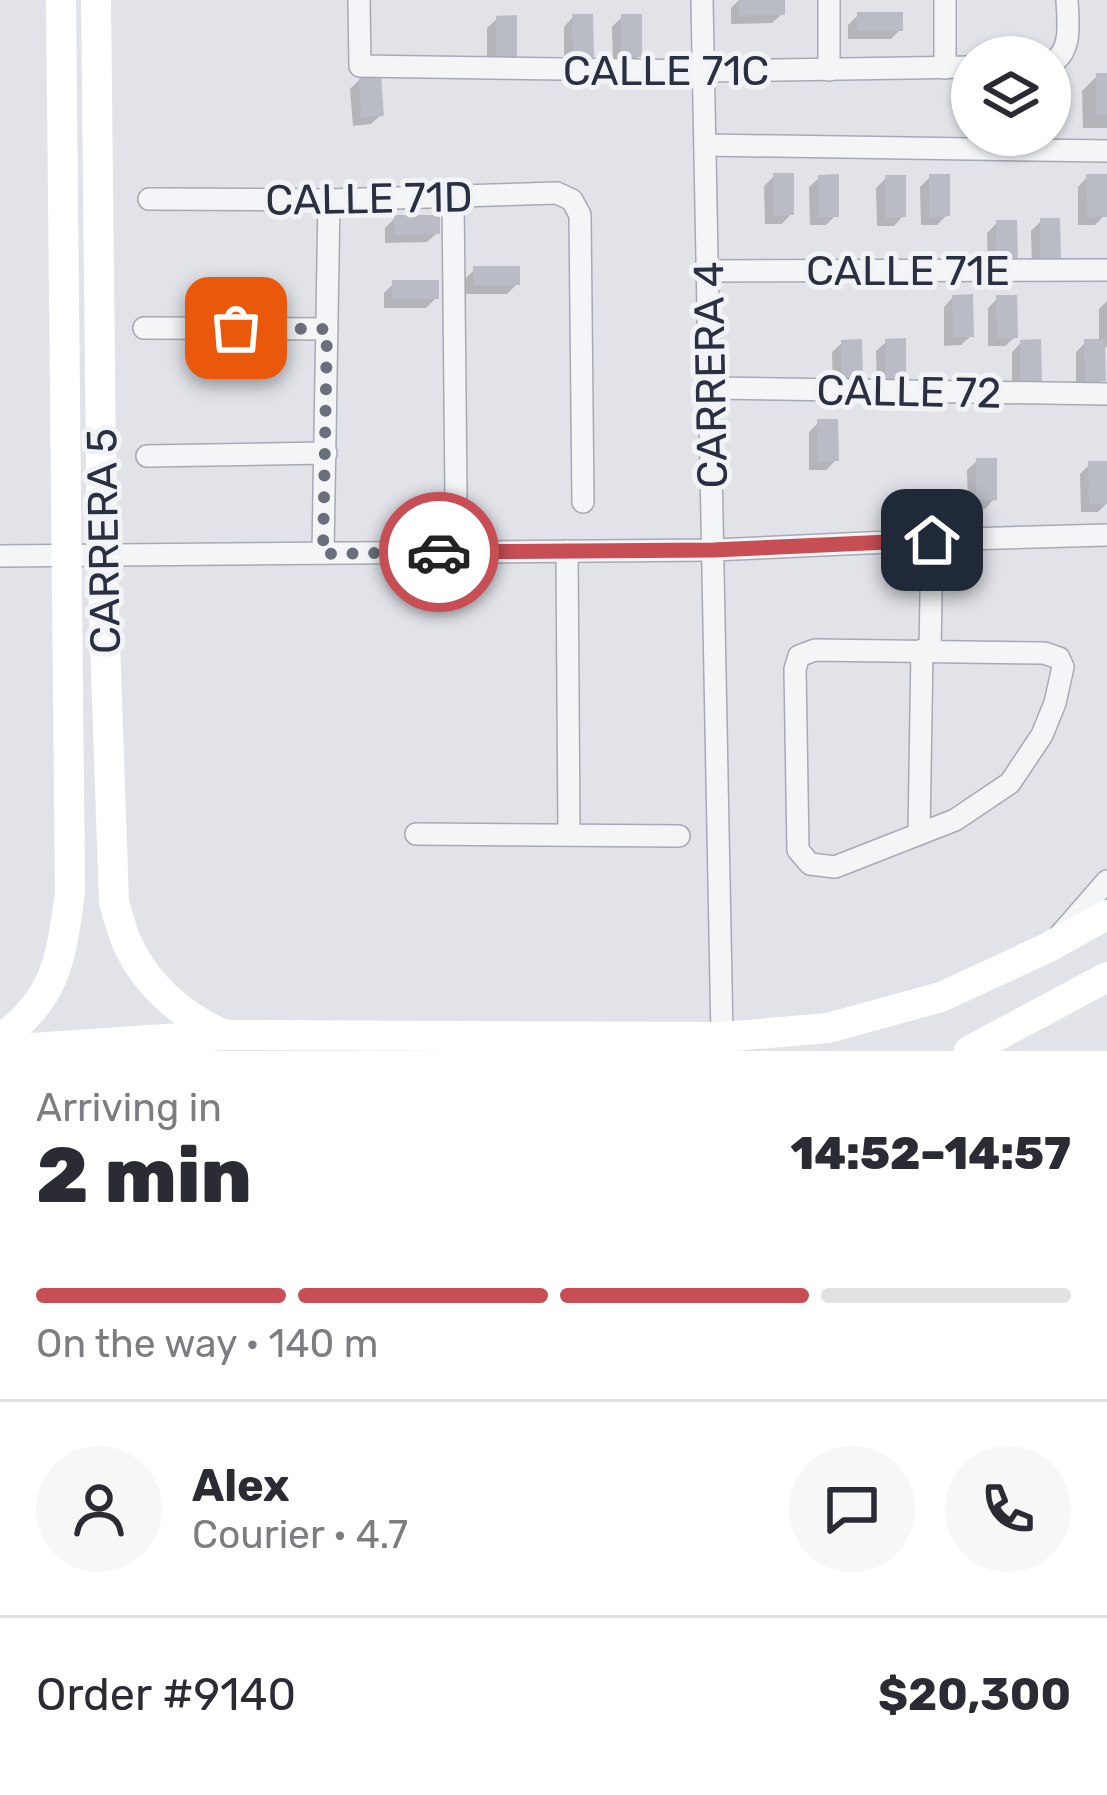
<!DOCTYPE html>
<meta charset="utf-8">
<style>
body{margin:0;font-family:Rubik,sans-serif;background:#f7f7f7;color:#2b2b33;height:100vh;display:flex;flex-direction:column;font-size:45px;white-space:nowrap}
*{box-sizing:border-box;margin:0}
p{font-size:39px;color:#7c7c81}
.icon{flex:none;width:66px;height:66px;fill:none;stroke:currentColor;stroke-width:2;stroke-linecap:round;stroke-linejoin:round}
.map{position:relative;height:1051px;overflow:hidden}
.side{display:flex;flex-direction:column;background:#fff;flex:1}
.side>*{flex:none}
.buttons{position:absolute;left:951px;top:36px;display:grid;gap:24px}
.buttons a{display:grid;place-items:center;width:120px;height:120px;border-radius:50%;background:#fff;box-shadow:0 3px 9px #0004;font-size:60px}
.pin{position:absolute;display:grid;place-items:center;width:102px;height:102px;color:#fff;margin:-51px;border-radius:24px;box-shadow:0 6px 18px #0006}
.courier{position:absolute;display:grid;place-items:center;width:120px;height:120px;margin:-60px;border:9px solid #c64e54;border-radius:50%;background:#fff;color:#222;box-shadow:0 3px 15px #0007}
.overview em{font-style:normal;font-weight:800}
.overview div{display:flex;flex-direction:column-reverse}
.overview{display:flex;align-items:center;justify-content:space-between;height:204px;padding:0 36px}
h1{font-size:78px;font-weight:800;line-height:90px}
.bar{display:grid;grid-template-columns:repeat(4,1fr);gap:18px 12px;align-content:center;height:144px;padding:0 36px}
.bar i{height:15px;border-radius:9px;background:#e1e1e2}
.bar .current{background:#c64e54}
.bar p{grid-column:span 4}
.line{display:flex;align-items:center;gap:30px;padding:0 36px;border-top:3px solid #e1e1e2}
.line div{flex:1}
.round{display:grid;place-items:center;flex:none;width:126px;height:126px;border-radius:63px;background:#f7f7f7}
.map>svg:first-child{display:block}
.shadow{fill:#0003}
.building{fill:#b9bcc5}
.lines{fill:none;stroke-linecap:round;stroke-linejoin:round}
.minor-casing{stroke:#a6aab3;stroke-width:24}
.minor{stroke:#f4f5f7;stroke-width:21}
.secondary{stroke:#fff;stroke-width:30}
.done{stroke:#6a6f7b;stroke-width:12;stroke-dasharray:0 21.6}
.route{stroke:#c64e54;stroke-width:15}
.labels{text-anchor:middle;stroke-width:10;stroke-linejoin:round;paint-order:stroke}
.street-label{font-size:42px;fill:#2a3040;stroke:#f1f3f6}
</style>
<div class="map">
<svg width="1107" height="1051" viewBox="0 0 1107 1051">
<rect width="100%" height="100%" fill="#e1e3e9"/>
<!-- shadow -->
<g class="shadow">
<polygon points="739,0 782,0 782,14 772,23 731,24 731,8"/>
<polygon points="858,15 900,30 891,39 848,39 848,25"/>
<polygon points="573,17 591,55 581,65 564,65 564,27"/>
<polygon points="622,17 639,56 630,65 613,65 612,27"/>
<polygon points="497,19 514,57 487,67 487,28"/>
<polygon points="1097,76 1107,76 1107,128 1083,128 1082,91"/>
<polygon points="360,79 381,115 371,124 353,126 350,89"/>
<polygon points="774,176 791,214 782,224 765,224 764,186"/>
<polygon points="930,177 947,215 937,225 921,225 920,187"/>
<polygon points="1087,177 1105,215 1095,225 1078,225 1078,187"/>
<polygon points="819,178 836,215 826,225 810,225 809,187"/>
<polygon points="886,178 903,216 894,226 877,226 876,188"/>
<polygon points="395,218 437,233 427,242 385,243 385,228"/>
<polygon points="1041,221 1058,259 1032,269 1031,231"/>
<polygon points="997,223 1015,262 988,271 987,233"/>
<polygon points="475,269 517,284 507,294 465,294 465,279"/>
<polygon points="394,283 436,298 426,308 384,308 384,293"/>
<polygon points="953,297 971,336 961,345 944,346 944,307"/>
<polygon points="998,298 1015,337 1005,346 988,346 988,308"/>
<polygon points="1107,301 1107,347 1102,347 1103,380 1093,390 1076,390 1076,352 1086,342 1099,342 1099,309"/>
<polygon points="886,342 903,380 877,390 876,351"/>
<polygon points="842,343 860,381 833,391 832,352"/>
<polygon points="1021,343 1039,380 1029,390 1012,391 1012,352"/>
<polygon points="819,422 836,460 826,470 809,470 809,432"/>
<polygon points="977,461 994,499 985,509 968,509 967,470"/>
<polygon points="1090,464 1107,503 1098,512 1081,512 1080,474"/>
</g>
<!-- building -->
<g class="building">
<rect x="739" y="0" width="46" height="15"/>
<rect x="857" y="12" width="46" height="19"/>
<polygon points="572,14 593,14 594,57 573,57"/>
<rect x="621" y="14" width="21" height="43"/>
<polygon points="517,15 517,58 496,58 496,16"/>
<rect x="1096" y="73" width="11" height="42"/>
<polygon points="381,75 384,116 361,117 359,76"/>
<polygon points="773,173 794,173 794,215 773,216"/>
<polygon points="839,174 839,217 818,217 818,175"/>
<polygon points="929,174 950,174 950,216 929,217"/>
<polygon points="1086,174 1107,174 1107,217 1087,217"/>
<polygon points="885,175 906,175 906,217 885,218"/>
<polygon points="394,215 440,215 440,234 394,235"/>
<polygon points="1040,218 1060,218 1061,260 1040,261"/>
<polygon points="996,220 1017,220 1018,263 997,263"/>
<polygon points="473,266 520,266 520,285 474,285"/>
<rect x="392" y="280" width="47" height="19"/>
<polygon points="973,294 974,337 953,337 952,295"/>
<polygon points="996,295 1017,295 1018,338 997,338"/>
<polygon points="906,338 906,381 885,381 885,339"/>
<polygon points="862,339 863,382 842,382 841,340"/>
<polygon points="1041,339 1042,382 1020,382 1020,340"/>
<polygon points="1084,339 1105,339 1106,381 1085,382"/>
<polygon points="817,419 838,419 839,461 818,462"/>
<polygon points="976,458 997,458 997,500 976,501"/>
<polygon points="1088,461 1107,461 1107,504 1089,504"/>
</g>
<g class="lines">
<!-- minor casing -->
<g class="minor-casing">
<g id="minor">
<polyline points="359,0 360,66 704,71 972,67"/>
<polyline points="702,0 722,1037"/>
<polyline points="829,0 829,70"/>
<polyline points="945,0 945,68"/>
<path d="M1050,64C1073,52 1068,23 1067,0"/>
<polyline points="705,145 1107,151"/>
<polyline points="453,197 456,495"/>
<polyline points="149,199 329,200 557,193 572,200 580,215 583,502"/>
<polyline points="709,271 1107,270"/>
<polyline points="144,328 327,329"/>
<polyline points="711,388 1107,394"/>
<polyline points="147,456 326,453"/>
<polyline points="567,551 569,835"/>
<polyline points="323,553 329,200"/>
<polyline points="0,556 713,550 932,540 1107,535"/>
<polygon points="815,650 1044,653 1059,658 1063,667 1055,703 1042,735 1010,783 955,820 835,867 810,864 798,850 795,669 799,656"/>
<polyline points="930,650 932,540"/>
<polyline points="416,834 679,836"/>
<polyline points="919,834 922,650"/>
<polyline points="1060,935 1107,881"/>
</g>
</g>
<!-- minor -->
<use href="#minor" class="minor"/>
<!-- secondary -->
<g class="secondary">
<path d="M96,0L102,555L114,903C119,917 122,934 129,947C148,987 185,1018 225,1035"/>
<path d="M0,1039C57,998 61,958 70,893L61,0"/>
<polyline points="0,1050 225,1035 722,1037 828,1028 941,997 1047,948 1107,915"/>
<polyline points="969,1051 1107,977"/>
</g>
</g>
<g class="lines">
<!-- done -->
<polyline class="done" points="236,328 327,329 323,554 439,552"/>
<!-- route -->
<polyline class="route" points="439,552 713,550 932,540"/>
</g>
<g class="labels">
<!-- street labels -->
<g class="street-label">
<text x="666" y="85">CALLE 71C</text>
<text transform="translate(369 198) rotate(-1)" y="15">CALLE 71D</text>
<text x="908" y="285">CALLE 71E</text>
<text transform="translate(710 375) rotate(-91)" y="15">CARRERA 4</text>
<text transform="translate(909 391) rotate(1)" y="15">CALLE 72</text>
<text transform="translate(103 541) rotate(-91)" y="15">CARRERA 5</text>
</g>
</g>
</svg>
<div class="buttons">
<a><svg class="icon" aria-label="layers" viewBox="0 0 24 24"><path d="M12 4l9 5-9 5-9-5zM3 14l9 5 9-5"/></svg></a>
</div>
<div class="pin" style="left:236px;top:328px;background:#ea580c"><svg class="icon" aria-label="bag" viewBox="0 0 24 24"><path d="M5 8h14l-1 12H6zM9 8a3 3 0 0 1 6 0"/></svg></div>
<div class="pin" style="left:932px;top:540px;background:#1f2937"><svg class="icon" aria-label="home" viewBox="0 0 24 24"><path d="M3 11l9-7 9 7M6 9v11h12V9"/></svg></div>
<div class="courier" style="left:439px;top:552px"><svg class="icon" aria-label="car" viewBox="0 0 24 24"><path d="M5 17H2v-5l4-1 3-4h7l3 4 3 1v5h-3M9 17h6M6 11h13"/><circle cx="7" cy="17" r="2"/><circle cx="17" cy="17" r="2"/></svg></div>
</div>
<section class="side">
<div class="overview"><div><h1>2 min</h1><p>Arriving in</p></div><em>14:52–14:57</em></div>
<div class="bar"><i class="current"></i><i class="current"></i><i class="current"></i><i></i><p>On the way · 140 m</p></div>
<div class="line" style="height:216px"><a class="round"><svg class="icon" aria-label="person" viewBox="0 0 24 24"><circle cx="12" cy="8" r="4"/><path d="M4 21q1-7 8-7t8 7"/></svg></a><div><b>Alex</b><p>Courier · 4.7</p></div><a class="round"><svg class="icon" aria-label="chat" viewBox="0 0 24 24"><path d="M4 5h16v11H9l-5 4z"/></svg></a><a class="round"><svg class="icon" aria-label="phone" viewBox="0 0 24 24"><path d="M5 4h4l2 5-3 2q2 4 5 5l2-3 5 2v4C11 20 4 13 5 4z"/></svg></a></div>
<div class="line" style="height:156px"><div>Order #9140</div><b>$20,300</b></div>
</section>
